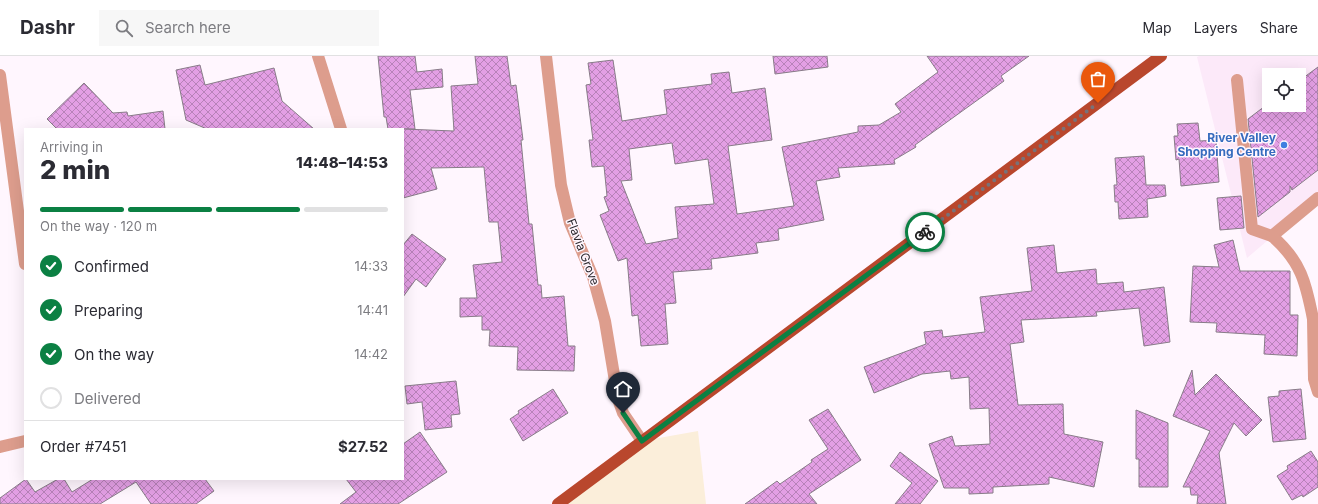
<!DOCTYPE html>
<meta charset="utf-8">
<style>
body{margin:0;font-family:Inter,sans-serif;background:#f7f7f7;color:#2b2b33;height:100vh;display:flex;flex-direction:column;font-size:15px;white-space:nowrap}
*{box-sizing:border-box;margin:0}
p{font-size:13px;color:#7c7c81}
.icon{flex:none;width:22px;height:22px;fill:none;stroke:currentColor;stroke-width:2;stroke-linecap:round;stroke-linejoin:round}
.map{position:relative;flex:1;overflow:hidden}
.sheet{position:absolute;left:24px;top:72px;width:380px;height:352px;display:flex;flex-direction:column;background:#fff;border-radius:0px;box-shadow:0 4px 16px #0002}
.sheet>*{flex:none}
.controls{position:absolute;left:1262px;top:12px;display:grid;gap:8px}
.controls a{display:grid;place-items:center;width:44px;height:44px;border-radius:0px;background:#fff;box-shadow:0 4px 16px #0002;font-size:20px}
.pin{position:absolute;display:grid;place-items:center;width:34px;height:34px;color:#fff;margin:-41px -17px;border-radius:50% 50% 50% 0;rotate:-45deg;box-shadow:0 0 4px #0007}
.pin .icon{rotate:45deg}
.courier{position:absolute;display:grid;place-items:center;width:40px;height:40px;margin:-20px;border:3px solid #0b8043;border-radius:50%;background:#fff;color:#222;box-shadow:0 1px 5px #0007}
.head em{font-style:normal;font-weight:800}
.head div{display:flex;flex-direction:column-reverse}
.head{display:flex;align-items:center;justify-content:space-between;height:68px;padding:0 16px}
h1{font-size:26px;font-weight:800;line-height:30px}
.bar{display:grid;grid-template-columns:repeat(4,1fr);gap:6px 4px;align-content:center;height:48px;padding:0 16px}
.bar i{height:5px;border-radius:3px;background:#e1e1e2}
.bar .selected{background:#0b8043}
.bar p{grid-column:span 4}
.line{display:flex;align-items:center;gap:10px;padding:0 16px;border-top:1px solid #e1e1e2}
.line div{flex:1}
ol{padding:0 16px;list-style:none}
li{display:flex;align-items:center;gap:12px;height:44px}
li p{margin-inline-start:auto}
li .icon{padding:4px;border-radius:50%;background:#0b8043;color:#fff;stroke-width:4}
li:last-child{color:#7c7c81}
li i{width:22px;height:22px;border:2px solid #e1e1e2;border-radius:50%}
header{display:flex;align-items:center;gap:24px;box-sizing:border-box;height:56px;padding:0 20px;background:#fff;border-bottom:1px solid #e1e1e2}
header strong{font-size:19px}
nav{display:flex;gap:22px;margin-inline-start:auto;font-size:14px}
.search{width:280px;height:36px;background:#f7f7f7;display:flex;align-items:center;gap:10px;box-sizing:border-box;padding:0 14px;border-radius:0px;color:#7c7c81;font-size:15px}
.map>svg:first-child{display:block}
.commercial{fill:#fce9f9;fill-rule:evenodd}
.industrial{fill:#fbeeda}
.building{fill:url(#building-cross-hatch);stroke:#887c88;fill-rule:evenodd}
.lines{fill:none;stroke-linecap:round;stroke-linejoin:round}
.minor{stroke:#dd9d8d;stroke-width:12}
.major{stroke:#b9472d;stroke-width:12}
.done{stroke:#787278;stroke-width:4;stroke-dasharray:0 7.2}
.route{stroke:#0b8043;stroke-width:5}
.shop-dot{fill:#3f7fe0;stroke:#fff6fe;stroke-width:1.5}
.labels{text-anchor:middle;stroke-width:3;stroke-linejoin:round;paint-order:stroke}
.shop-label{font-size:12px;font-weight:bold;fill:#366cbe;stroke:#fff6fe;text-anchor:end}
.street-label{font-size:12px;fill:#302b30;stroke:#fff6fe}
</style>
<header>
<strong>Dashr</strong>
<div class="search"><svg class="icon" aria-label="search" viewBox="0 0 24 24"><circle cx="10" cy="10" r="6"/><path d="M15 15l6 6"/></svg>Search here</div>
<nav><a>Map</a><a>Layers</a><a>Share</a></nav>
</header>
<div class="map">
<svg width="1318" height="448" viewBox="0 0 1318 448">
<defs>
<pattern id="building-cross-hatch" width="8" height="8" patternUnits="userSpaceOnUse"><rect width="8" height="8" fill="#e39fe4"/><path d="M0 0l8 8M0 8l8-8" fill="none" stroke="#b882b9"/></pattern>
</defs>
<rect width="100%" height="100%" fill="#fff6fe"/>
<!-- commercial -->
<path class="commercial" d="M1199,0H1318V142L1247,202L1197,1ZM1269,19H1299V49H1269Z"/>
<!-- industrial -->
<polygon class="industrial" points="698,375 706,448 558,448 642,385"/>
<!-- building -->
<g class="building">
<polygon points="378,0 415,0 417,16 442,13 443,31 410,34 415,73 388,73 386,61 384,61"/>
<polygon points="475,0 507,0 511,30 516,29 523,84 521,84 529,168 532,168 538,229 541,229 542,242 564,240 568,290 575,290 574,315 517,314 518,291 489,290 490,274 482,274 482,260 460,261 460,242 477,242 473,209 502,206 498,166 489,166 484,111 431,112 437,133 403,142 403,73 454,75 451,30 478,28"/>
<polygon points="773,0 827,0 828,11 775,18"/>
<path d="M927,0H1029L1001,20L1004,25L915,89L916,91L894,104L895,108L838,112L840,121L816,125L824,164L778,173L779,184L756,187L758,197L711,203L712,213L673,216L676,247L665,248L668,288L641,290L638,259L632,260L627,202L618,205L600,159L609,155L604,141L607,140L604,110L592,111L589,84H593L586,29L591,28L588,7L613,4L622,65L667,58L664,34L712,28L711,18L729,16L732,37L765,32L772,84L728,90L737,158L794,150L782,91L858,76V70L879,69L901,56L895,48L938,16ZM672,87L675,108L708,103L714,148L675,151L678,182L646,188L621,125L632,124L629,93Z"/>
<polygon points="200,9 205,29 274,12 282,45 314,73 207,73 186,64 176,14"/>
<polygon points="1318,11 1318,114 1292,134 1290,130 1290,136 1258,161 1248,63 1269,47 1269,49 1299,49 1299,25"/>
<polygon points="84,27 113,57 127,56 128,60 163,55 165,73 57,73 47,63"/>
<polygon points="1198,67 1200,85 1216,84 1219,126 1181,130 1179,103 1176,104 1174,80 1178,80 1177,68"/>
<polygon points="1144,100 1146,129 1165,129 1166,140 1147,143 1148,161 1119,163 1118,146 1115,146 1114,129 1117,129 1115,102"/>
<polygon points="1241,140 1244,172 1220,174 1217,142"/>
<polygon points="412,178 446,203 426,231 416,223 403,241 403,189"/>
<polygon points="1233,184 1240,215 1290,215 1290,259 1298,259 1297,300 1264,298 1265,279 1216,276 1217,267 1190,266 1193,210 1219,211 1214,189"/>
<polygon points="1054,189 1057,217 1096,213 1097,228 1123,226 1124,236 1164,231 1170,286 1144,290 1139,252 1096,256 1097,260 1021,264 1024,286 1010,288 1018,349 1063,348 1064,378 1103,386 1094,431 1049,421 1049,428 993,431 993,437 969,438 969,432 944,432 929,388 952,380 955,390 990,388 989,352 970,353 969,321 951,323 950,315 922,318 874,337 864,311 926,288 924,276 942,274 943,281 985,276 980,241 1032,235 1027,192"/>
<polygon points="1192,314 1195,339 1216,318 1262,364 1246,380 1234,367 1219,397 1226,448 1197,448 1198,439 1191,439 1190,431 1183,431 1210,375 1173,360"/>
<polygon points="456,325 460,358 451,359 452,371 425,374 422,346 407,348 405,330"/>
<polygon points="553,333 568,357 523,385 510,363 519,357 518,355"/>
<polygon points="1301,333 1306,383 1273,386 1268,341 1279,340 1279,335"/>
<polygon points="828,353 861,404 809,438 817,448 745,448 777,425 780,428 812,406 811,404 828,393 809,364"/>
<polygon points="1136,354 1168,367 1168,431 1139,431 1139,403 1136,403"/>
<polygon points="420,376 447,416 398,448 340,448 356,436 346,423 403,423 403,388"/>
<polygon points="1311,395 1318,406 1318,431 1303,441 1302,439 1292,444 1277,420 1288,413 1287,410"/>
<polygon points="900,396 938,425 920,448 895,448 912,427 890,410"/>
<polygon points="26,423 35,436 58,423 64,423 72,436 93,423 205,423 214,435 196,448 151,448 136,426 100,448 0,448 0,442"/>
</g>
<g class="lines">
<!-- minor -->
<g class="minor">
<polyline points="318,0 341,73"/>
<polyline points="546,0 561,129 570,167 593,221 605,265 618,343 623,357 642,385"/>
<polyline points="0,19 25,208"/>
<polyline points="1237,24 1252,173 1272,180 1318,142"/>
<path d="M1272,180C1301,205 1306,227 1313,263H1318"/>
<polyline points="1313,263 1314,323 1318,336"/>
<polyline points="0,391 25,385"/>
</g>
<!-- major -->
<polyline class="major" points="558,448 1161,0"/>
</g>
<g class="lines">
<!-- done -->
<polyline class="done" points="925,176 1098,47"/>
<!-- route -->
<polyline class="route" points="623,357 642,385 925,176"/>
</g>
<!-- markers -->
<circle class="shop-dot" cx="1284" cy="89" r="4"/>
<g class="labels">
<!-- shop labels -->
<g class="shop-label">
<text x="1276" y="86">River Valley<tspan x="1276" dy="14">Shopping Centre</tspan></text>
</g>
<!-- street labels -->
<g class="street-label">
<text transform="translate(583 196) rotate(69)" y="4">Flavia Grove</text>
</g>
</g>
</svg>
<div class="controls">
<a><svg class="icon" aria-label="locate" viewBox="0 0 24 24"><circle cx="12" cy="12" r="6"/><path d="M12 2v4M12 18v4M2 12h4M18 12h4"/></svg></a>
</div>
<div class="pin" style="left:1098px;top:47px;background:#ea580c"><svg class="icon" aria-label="bag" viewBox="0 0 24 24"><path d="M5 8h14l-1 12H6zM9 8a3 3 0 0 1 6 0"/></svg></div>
<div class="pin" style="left:623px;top:357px;background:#1f2937"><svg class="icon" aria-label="home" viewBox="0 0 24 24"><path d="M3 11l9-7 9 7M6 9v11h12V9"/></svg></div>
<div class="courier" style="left:925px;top:176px"><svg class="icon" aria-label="bike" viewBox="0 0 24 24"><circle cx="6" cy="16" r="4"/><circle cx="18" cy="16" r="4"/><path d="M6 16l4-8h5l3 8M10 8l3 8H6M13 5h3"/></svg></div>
<section class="sheet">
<div class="head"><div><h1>2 min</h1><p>Arriving in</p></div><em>14:48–14:53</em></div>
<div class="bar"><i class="selected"></i><i class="selected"></i><i class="selected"></i><i></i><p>On the way · 120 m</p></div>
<ol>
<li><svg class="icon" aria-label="check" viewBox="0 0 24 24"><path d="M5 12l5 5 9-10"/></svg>Confirmed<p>14:33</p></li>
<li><svg class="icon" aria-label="check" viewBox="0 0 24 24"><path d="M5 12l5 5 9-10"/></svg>Preparing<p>14:41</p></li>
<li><svg class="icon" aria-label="check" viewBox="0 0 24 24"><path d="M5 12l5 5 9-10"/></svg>On the way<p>14:42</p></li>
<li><i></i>Delivered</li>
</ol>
<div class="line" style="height:52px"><div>Order #7451</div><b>$27.52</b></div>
</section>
</div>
